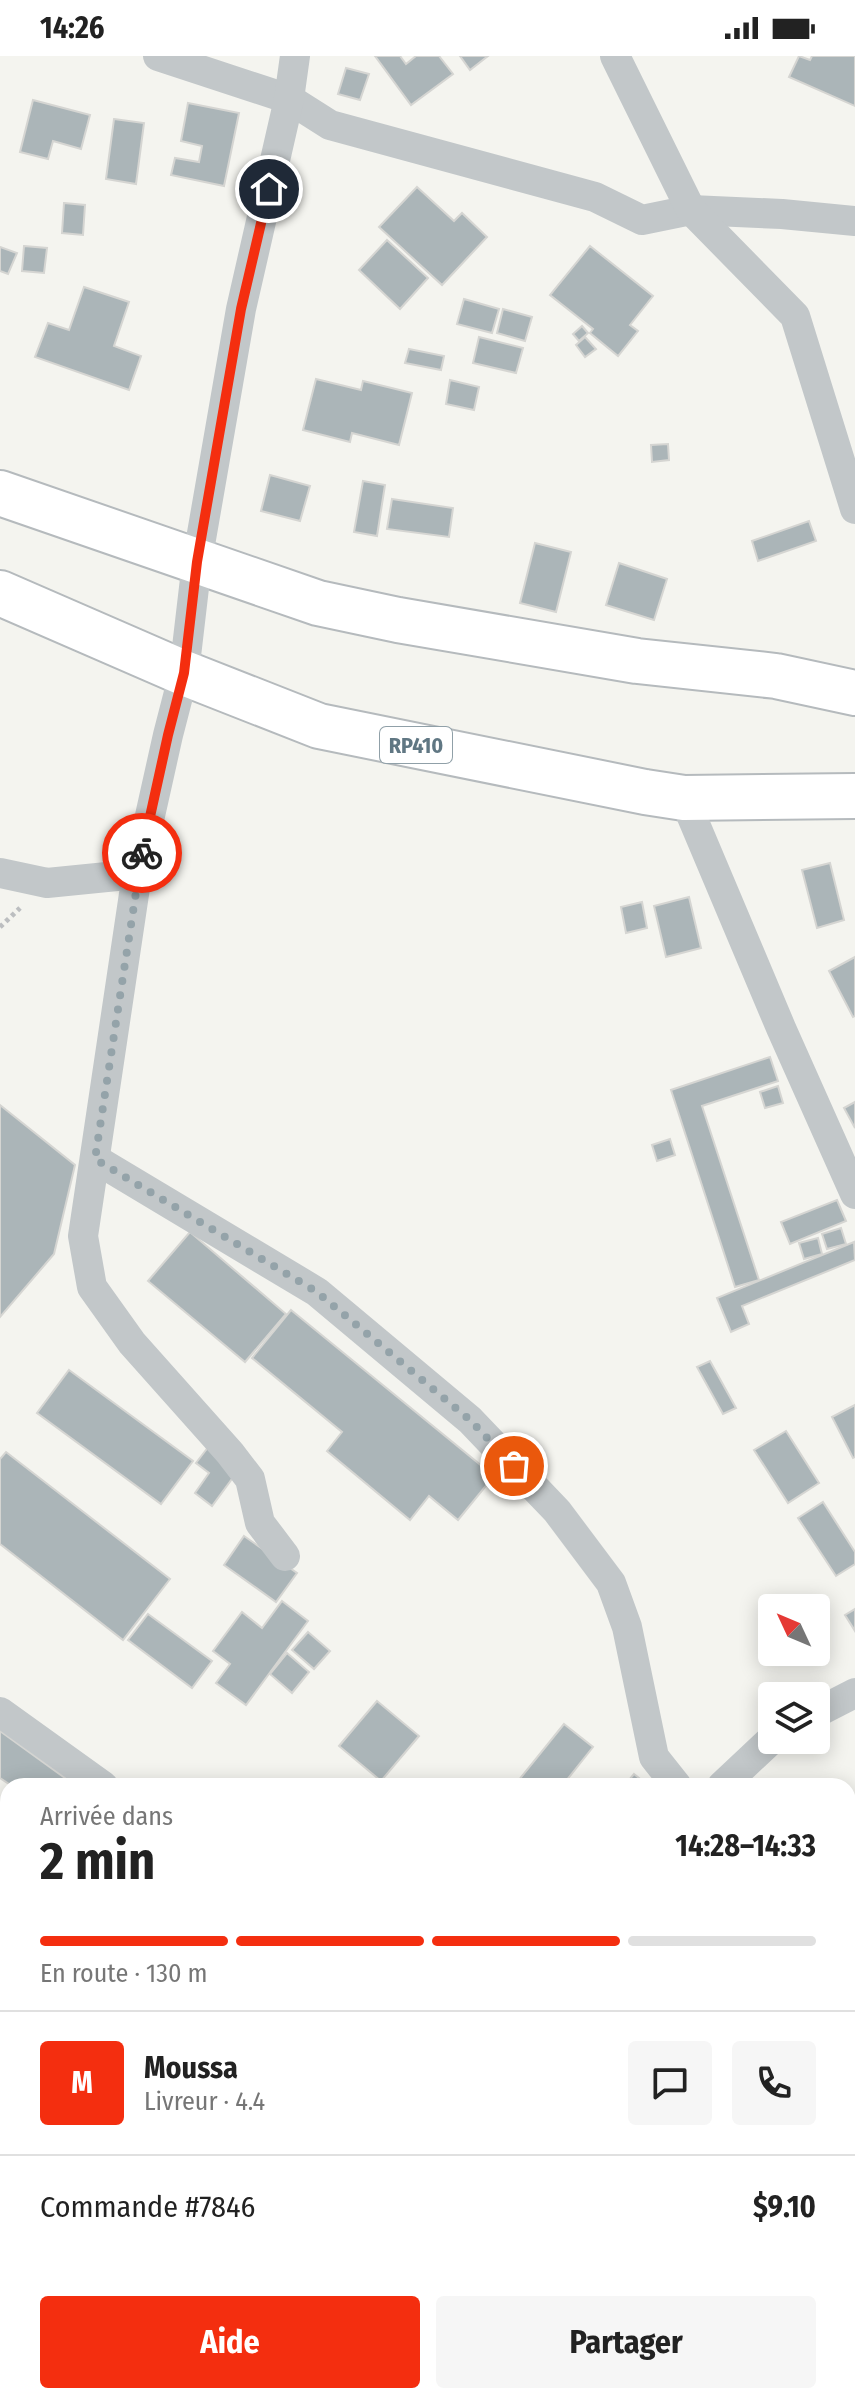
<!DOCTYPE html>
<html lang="fr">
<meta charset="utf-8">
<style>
body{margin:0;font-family:"Fira Sans Condensed",sans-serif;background:#f6f6f6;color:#222;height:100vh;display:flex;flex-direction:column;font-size:30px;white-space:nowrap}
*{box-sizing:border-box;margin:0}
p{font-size:26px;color:#767676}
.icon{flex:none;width:44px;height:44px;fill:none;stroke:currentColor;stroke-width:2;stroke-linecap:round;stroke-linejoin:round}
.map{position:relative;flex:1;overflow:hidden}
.side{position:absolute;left:0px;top:1722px;width:856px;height:626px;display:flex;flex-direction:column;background:#fff;border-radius:24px 24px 0 0;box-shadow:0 4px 20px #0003}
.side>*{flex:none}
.needle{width:52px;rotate:314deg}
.tools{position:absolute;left:758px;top:1538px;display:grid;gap:16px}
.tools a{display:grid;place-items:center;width:72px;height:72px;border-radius:8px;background:#fff;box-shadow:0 4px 20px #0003;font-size:40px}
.pin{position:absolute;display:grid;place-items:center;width:68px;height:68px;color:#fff;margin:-34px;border:4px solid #fff;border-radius:50%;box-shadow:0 2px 8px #0007}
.courier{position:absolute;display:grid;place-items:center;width:80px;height:80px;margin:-40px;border:6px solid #f42e0f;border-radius:50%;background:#fff;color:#222;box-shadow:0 2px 10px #0007}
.summary em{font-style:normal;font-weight:700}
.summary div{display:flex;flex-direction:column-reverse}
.summary{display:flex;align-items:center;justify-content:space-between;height:136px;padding:0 40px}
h1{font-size:52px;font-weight:700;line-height:60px}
.bar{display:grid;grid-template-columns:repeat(4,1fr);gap:12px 8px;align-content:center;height:96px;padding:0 40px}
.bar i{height:10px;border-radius:6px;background:#e0e0e0}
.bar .active{background:#f42e0f}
.bar p{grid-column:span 4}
.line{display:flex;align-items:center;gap:20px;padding:0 40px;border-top:2px solid #e0e0e0}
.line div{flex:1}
.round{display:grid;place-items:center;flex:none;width:84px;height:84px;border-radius:8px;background:#f6f6f6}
.cta{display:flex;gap:16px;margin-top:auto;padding:16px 40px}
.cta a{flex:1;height:92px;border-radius:8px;background:#f42e0f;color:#fff;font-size:32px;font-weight:700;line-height:92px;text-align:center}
.cta a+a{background:#f6f6f6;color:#222}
.status{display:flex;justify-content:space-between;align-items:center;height:56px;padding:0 40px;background:#fff;direction:ltr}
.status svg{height:22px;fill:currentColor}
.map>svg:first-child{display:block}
.building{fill:#abb5b8;stroke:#d5d5d2;stroke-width:2}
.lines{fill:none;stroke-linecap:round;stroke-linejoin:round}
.primary-casing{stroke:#b5babd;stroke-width:48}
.path{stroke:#bcbec0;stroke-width:5;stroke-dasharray:4 4;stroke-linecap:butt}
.street{stroke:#c2c7c9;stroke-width:30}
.primary{stroke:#fff;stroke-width:44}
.done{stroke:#94a3a9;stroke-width:8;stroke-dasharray:0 14.4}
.route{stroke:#f42e0f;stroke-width:10}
.labels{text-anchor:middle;stroke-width:8;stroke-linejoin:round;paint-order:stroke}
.shield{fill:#fff;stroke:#90a0a8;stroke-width:2}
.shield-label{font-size:22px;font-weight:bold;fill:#607783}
</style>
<div class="status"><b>14:26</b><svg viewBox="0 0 49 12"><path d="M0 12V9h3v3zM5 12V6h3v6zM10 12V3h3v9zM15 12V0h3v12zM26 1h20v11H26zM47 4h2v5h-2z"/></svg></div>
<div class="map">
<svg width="855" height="2347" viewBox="0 0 855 2347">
<rect width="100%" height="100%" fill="#f4f4ef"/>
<!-- building -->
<g class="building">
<polygon points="375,0 400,0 406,8 416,0 439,0 453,18 411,49"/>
<polygon points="460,0 488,0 470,14"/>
<polygon points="799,0 810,4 812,0 855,0 855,50 789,21"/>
<polygon points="346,12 369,18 360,44 338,38"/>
<polygon points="33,44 90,59 81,93 53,85 48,103 20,96"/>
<polygon points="188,47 239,57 224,130 171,119 175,102 199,106 202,90 181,85"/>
<polygon points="114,63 144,67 136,128 106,123"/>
<polygon points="417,131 454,165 462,157 487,181 442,229 379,171"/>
<polygon points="64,147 85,149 83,179 62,177"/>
<polygon points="387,184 428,222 400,253 359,214"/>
<polygon points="24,190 47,192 44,217 22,215"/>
<polygon points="590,190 653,240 630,269 638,275 618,300 590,277 593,273 550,239"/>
<polygon points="0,191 17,197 8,218 0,215"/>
<polygon points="84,231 129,246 114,290 141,300 129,334 35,301 48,267 69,274"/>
<polygon points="464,243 499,253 492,277 457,268"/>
<polygon points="503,253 532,261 525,285 497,277"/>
<polygon points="582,270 588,277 579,285 573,278"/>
<polygon points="479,281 523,292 516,317 473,307"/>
<polygon points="585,281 596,293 585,301 576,289"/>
<polygon points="409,293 444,300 441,314 405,307"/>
<polygon points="316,323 361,334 363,325 412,337 399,389 352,377 350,386 303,374"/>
<polygon points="450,324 479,331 474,354 446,348"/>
<polygon points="668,388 669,404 652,406 651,389"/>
<polygon points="270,419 310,430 300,465 261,455"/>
<polygon points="363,425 385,429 377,480 354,476"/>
<polygon points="392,443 453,452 449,481 387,473"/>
<polygon points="809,465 816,485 758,505 752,485"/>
<polygon points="535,487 571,496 556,556 520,547"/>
<polygon points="619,507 667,523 654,564 606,549"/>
<polygon points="830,807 844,864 817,872 802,814"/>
<polygon points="689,841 701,892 666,901 654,850"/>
<polygon points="642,846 647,872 626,877 621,851"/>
<polygon points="855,901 855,960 853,961 829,915"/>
<polygon points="770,1001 778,1025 702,1050 759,1224 735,1231 671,1034"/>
<polygon points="778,1030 783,1047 765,1052 760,1036"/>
<polygon points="855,1046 855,1072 844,1052"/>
<polygon points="0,1049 75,1109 54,1198 0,1261"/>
<polygon points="670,1083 675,1099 657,1105 652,1089"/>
<polygon points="837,1144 846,1165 790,1188 781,1166"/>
<polygon points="841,1172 846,1188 827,1193 822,1178"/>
<polygon points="190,1176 286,1258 245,1306 148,1225"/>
<polygon points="818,1182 822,1198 804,1203 799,1187"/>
<polygon points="854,1186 855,1204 742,1250 749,1268 731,1276 717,1242"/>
<polygon points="291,1254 494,1420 458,1464 429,1440 410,1464 327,1395 342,1376 252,1302"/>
<polygon points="710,1305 736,1352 723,1358 697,1311"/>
<polygon points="69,1314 193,1405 161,1448 37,1357"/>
<polygon points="855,1349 855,1401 853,1402 832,1361"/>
<polygon points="786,1375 819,1427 788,1447 754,1394"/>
<polygon points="209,1390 240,1412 212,1450 195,1437 209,1417 196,1407"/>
<polygon points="6,1396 170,1523 123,1584 0,1488 0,1403"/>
<polygon points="823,1446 855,1496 855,1508 836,1520 798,1462"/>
<polygon points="244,1480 297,1517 276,1546 224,1509"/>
<polygon points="282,1545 308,1565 246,1649 216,1627 230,1608 213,1595 242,1556 262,1572"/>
<polygon points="855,1553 855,1575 845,1559"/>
<polygon points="148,1558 212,1605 192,1632 128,1584"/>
<polygon points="308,1576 330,1595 314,1613 292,1594"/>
<polygon points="287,1597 309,1616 292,1637 270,1618"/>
<polygon points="377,1645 419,1680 381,1725 339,1690"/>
<polygon points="564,1668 593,1691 562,1730 514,1730"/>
<polygon points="0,1675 76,1730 12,1730 0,1722"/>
<polygon points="634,1718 649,1730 624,1730"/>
<polygon points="0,2218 8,2224 8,2251 0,2261"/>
<polygon points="163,2340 245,2340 239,2347 157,2347"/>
</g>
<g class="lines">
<!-- primary casing -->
<g class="primary-casing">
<g id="primary">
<polyline points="0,437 318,547 398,564 637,605 776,620 855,637"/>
<polyline points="0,537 184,617 319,670 645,736 684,742 855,740"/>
</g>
</g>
<!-- path -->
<polyline class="path" points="0,871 20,852"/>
<!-- street -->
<g class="street">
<polyline points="158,0 289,43 330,69 595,141 642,164 691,154 782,158 855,165"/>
<polyline points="615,0 691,154 795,260 855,453"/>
<polyline points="684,742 781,972 855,1138"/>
<polyline points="0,817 47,827 137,818"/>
<polyline points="95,1103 317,1236 470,1364 557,1455 611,1527 627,1571 654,1701 677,1730"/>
<polyline points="285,1500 260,1467 250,1423 230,1397 132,1287 92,1231 83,1180 137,818 168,679 184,617 197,506 241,253 289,43 295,0"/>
<polyline points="0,1656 103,1730"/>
<polyline points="816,1657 855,1637"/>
<polyline points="722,1730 772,1683"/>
<polyline points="353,2347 356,2340"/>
</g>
<!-- primary -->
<use href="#primary" class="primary"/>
</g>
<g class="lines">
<!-- done -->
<polyline class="done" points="142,797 95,1103 317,1236 470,1364 514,1410"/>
<!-- route -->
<polyline class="route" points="142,797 168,679 184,617 197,506 241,253 269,133"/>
</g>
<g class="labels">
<!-- shield labels -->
<rect class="shield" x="380" y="671" width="72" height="36" rx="6"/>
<g class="shield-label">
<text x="416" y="697">RP410</text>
</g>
</g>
</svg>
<div class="tools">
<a><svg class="needle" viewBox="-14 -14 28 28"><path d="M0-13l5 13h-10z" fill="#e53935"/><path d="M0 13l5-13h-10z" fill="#767676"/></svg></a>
<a><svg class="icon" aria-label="layers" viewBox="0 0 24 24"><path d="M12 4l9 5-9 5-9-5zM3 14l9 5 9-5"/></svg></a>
</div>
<div class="pin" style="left:514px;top:1410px;background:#ea580c"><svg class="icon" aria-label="bag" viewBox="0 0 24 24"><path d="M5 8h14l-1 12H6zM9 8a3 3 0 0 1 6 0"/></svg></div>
<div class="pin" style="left:269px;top:133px;background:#1f2937"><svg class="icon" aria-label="home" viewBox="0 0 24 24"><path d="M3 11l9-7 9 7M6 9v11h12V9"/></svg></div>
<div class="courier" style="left:142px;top:797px"><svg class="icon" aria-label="bike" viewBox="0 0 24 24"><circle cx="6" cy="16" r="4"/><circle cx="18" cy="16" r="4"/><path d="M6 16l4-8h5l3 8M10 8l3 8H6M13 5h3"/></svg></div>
<section class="side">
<div class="summary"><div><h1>2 min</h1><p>Arrivée dans</p></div><em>14:28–14:33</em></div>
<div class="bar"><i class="active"></i><i class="active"></i><i class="active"></i><i></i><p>En route · 130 m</p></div>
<div class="line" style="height:144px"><b class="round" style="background:#f42e0f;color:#fff">M</b><div><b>Moussa</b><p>Livreur · 4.4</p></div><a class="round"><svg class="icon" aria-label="chat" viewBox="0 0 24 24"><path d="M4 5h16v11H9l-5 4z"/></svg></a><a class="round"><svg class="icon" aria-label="phone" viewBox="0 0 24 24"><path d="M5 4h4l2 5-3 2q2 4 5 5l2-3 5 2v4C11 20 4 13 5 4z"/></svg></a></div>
<div class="line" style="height:104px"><div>Commande #7846</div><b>$9.10</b></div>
<div class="cta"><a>Aide</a><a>Partager</a></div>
</section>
</div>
